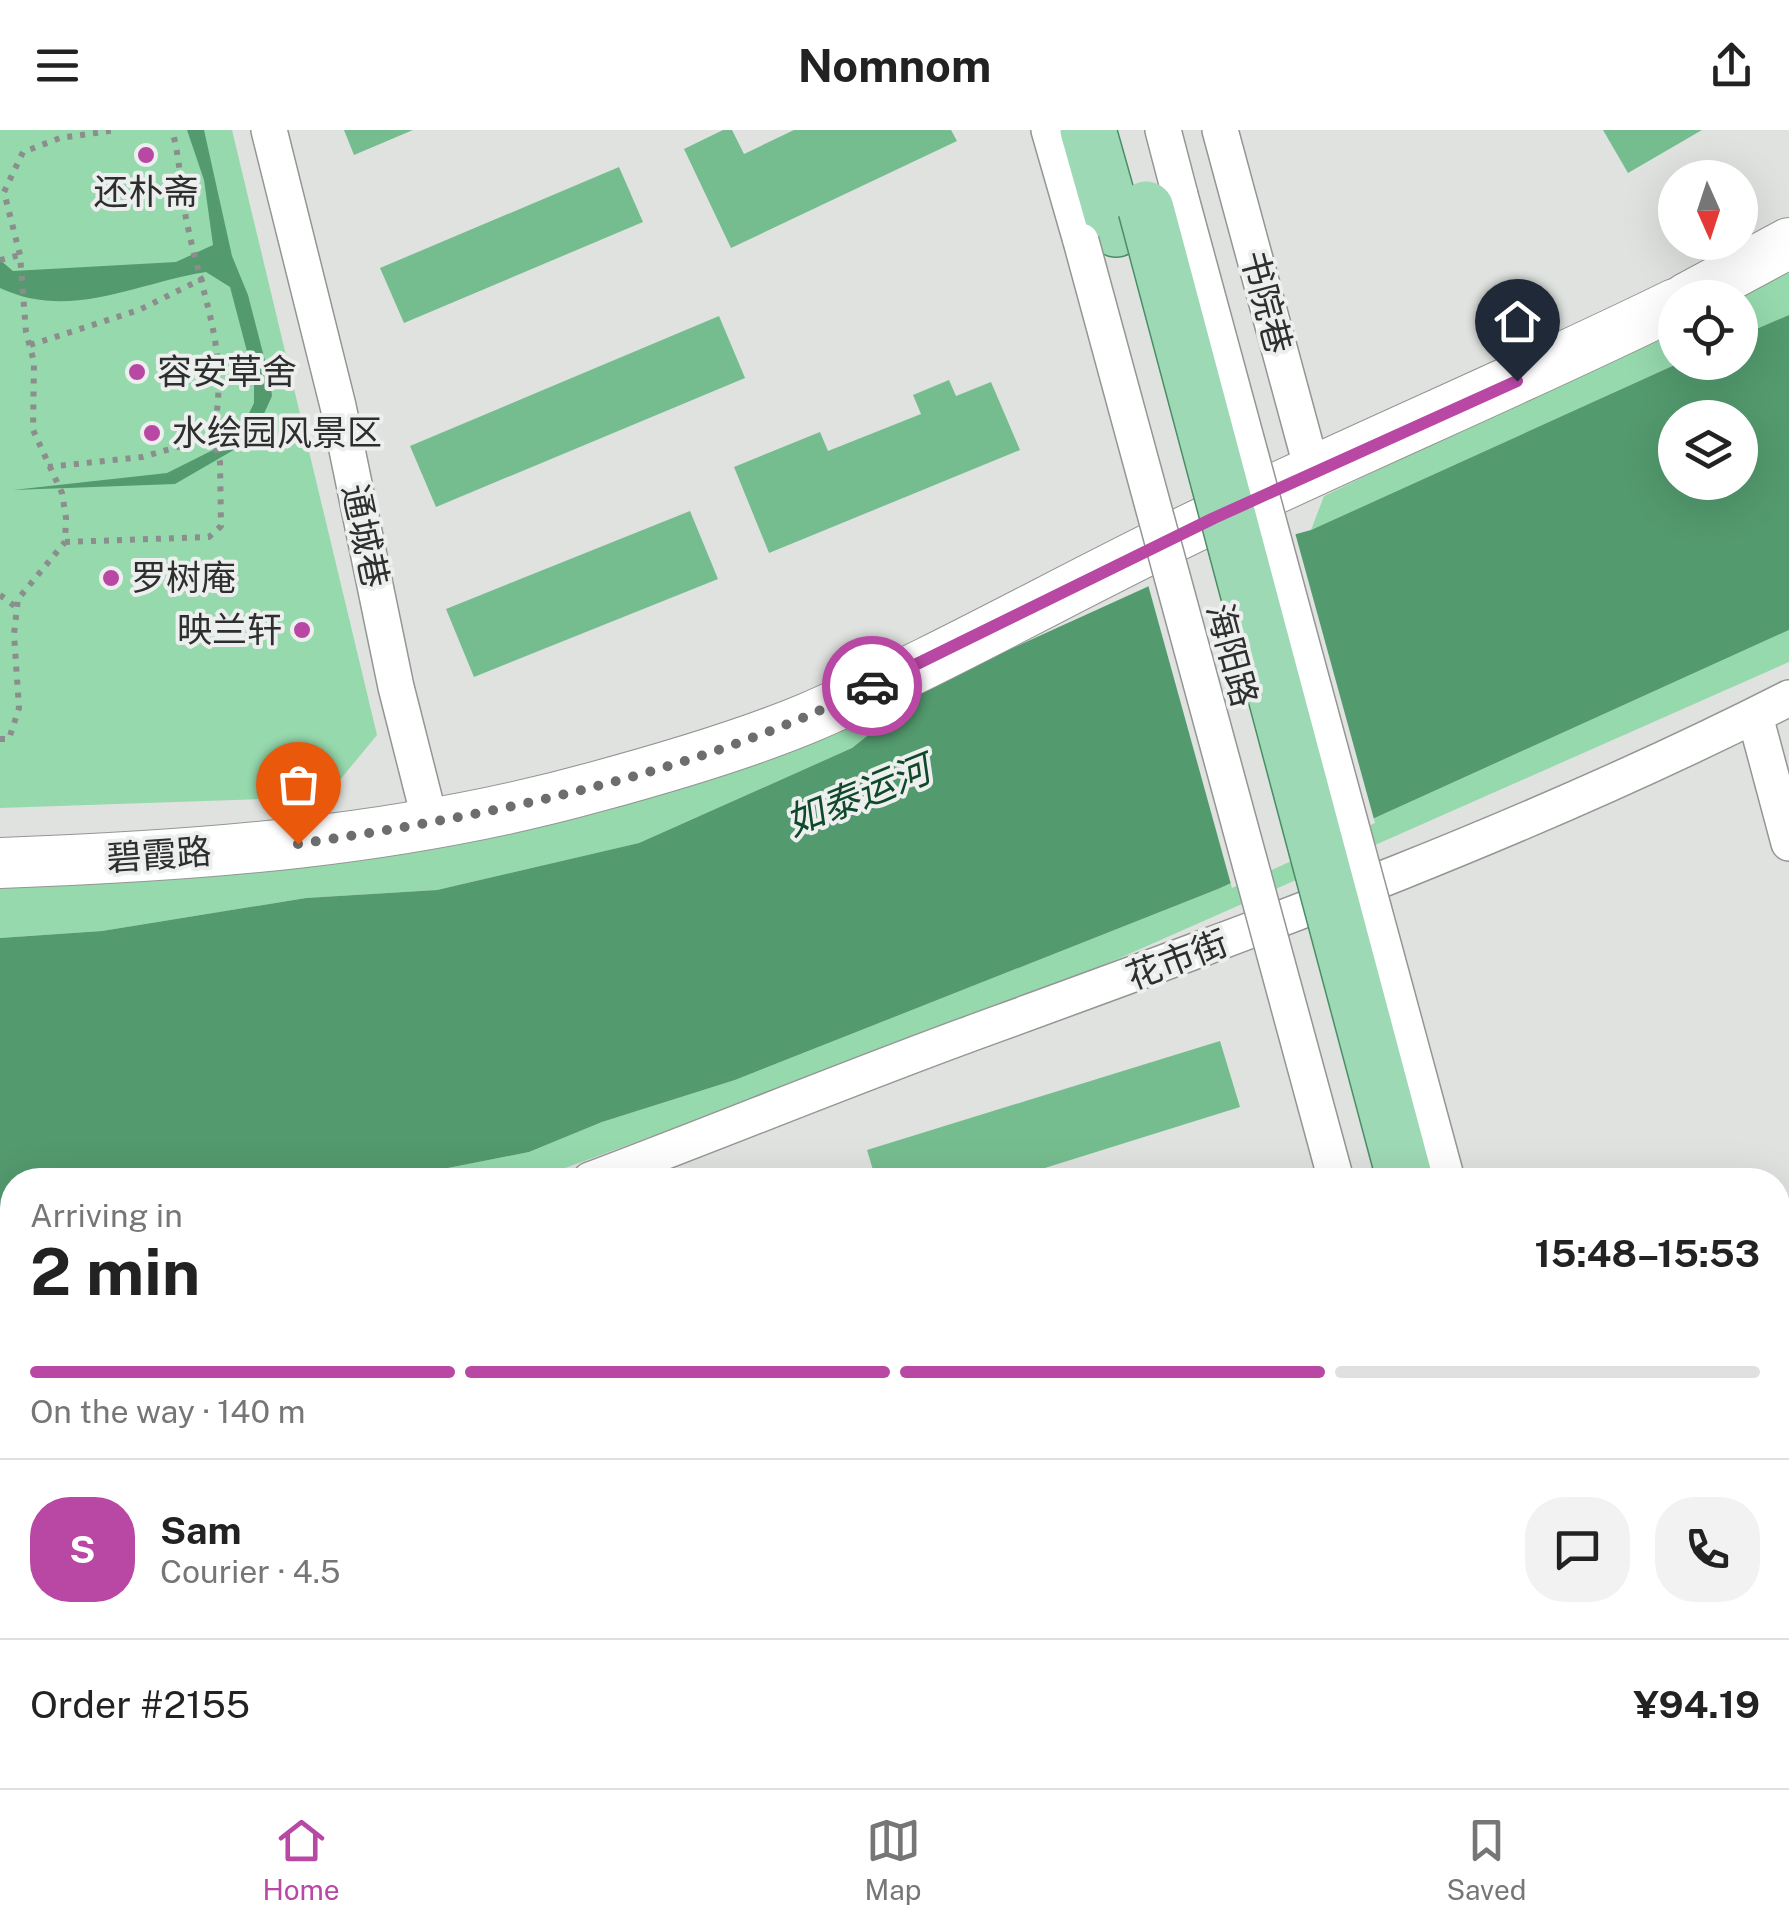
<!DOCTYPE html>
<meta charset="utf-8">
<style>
body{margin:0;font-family:"Public Sans","Noto Sans SC",sans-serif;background:#f2f2f2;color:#222;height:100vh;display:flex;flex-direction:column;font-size:38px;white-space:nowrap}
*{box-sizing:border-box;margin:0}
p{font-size:32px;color:#767676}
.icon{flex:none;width:55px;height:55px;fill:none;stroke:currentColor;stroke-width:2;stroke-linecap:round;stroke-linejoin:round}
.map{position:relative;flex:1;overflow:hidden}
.sheet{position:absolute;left:0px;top:1038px;width:1790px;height:622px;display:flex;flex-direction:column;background:#fff;border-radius:40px 40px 0 0;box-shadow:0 10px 40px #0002}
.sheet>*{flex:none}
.needle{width:65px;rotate:177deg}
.controls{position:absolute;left:1658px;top:30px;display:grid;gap:20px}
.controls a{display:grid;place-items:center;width:100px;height:100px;border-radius:50%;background:#fff;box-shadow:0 10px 40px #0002;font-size:50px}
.pin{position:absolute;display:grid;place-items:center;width:85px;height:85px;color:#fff;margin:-102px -42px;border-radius:50% 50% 50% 0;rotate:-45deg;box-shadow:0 0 10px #0007}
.pin .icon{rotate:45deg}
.courier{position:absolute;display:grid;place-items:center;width:100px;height:100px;margin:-50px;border:8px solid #b848a4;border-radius:50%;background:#fff;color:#222;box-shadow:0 2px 12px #0007}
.overview em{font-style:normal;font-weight:700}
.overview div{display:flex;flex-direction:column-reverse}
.overview{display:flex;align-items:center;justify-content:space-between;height:170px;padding:0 30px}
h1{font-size:65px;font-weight:700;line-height:75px}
.bar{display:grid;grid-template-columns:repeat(4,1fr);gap:15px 10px;align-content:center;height:120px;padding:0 30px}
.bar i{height:12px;border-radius:8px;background:#e0e0e0}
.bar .current{background:#b848a4}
.bar p{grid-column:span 4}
.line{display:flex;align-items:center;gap:25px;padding:0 30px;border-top:2px solid #e0e0e0}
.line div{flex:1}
.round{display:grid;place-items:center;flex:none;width:105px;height:105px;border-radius:40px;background:#f2f2f2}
header{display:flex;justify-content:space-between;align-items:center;height:130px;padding:0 30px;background:#fff;font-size:45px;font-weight:700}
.menu{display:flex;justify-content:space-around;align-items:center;height:140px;border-top:2px solid #e0e0e0;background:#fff;font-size:28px;color:#767676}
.menu a{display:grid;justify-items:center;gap:5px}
.menu .current{color:#b848a4}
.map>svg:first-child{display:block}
.green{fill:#96d9ad}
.water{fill:#539a6e;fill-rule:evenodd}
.pier{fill:#dfe2df}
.building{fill:#75bd8f}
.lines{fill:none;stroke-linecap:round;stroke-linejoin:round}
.street-casing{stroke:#939693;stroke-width:38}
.secondary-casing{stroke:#939693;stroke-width:52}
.primary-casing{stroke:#4b8d66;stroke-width:58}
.path{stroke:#8b8e8c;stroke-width:6;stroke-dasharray:5 8;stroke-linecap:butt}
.street{stroke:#fff;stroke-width:35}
.secondary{stroke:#fff;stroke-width:50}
.primary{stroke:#9dd9b5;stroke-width:55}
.street-bridge-casing{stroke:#939693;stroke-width:38;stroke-linecap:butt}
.primary-bridge-casing{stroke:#4b8d66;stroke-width:58;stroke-linecap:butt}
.street-bridge{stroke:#fff;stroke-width:35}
.primary-bridge{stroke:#9dd9b5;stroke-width:55}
.done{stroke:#6b6e6c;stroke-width:10;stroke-dasharray:0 18}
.route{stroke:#b848a4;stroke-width:12}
.poi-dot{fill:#b848a4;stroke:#ecefed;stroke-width:4}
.labels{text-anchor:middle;stroke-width:8;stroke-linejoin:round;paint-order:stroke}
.poi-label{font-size:35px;fill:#2d2f2e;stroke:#ecefed;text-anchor:start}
.street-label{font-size:35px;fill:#2d2f2e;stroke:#ecefed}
.water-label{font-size:38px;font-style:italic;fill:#10482a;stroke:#ecefed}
</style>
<header><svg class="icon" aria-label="menu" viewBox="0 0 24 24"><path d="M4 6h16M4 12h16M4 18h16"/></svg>Nomnom<svg class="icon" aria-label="share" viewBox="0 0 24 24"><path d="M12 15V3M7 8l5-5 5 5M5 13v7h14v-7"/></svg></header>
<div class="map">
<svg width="1789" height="1658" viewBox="0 0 1789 1658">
<rect width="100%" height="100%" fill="#dfe2df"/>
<!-- green -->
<g class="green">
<polygon points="0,0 232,0 377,605 339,651 260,669 0,678"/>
<polygon points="1789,138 1789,185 1740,206 1740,168"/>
<polygon points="1675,197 1675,232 1679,233 1311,400 1324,366"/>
<polygon points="1789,500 1789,532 1018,873 532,1050 387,1050 529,1022 602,992 735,950 1218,759"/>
<polygon points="931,555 852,618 639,713 437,760 306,768 102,801 0,808 0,750 341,732"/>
<polygon points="0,1100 12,1100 12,1208 0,1209"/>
</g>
<!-- water -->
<g class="water">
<path d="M187,0H204L232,126L248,165L270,250L272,266L262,288L266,302L278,314L251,310L175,354L13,360L167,343L237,308L254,273V248L230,157L206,142C136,153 70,191 0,158V130L13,141L176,132L213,115L204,50Z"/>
<path d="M1789,185V500L1218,759L735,950L602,992L529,1022L387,1050H12V1100H0V808L102,801L306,768L437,760L639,713L852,618L931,555L1213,427L1311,400L1679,233L1740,232V206ZM1675,288H1740V352H1675Z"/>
</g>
<!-- pier -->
<polygon class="pier" points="1294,399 1375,693 1232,758 1147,451 1211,422"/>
<!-- building -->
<g class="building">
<polygon points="344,0 413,0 354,25"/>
<polygon points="723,0 732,0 744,24 794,0 951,0 957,11 731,118 684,19"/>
<polygon points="1603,0 1702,0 1628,43"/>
<polygon points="619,37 643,92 404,193 380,138"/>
<polygon points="719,186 745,248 436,377 410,316"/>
<polygon points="949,250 956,266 991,252 1020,320 769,423 734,337 820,302 828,321 921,284 913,265"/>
<polygon points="690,381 718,449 474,547 446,479"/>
<polygon points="1220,911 1240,977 1006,1050 876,1050 867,1020"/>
<polygon points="12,1298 12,1371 0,1373 0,1300"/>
<polygon points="658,1648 753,1648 728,1658 662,1658"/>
<polygon points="849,1648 919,1648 924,1658 825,1658"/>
<polygon points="950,1648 1002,1648 979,1658 955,1658"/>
<polygon points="1081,1648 1193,1648 1197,1658 1056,1658"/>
</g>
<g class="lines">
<!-- street casing -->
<g class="street-casing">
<g id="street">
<polyline points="269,0 338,276 396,557 431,695"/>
<polyline points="1049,0 1081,111"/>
<polyline points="1163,0 1180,65"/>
<polyline points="1220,0 1313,343"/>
<polyline points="1755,586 1789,713"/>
<path d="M590,1050C715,1003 839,952 964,906C1243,804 1524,703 1789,568"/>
<polyline points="0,1224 12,1222"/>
<polyline points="1778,1481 1789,1478"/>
<polyline points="614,1648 614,1658"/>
<polyline points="1503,1648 1505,1658"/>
<polyline points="1608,1648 1611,1658"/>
</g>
</g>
<!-- secondary casing -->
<g class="secondary-casing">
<g id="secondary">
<polyline points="1687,168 1789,113"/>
<path d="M0,733C200,726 401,711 595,657C665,638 741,616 808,588C945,529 1076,453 1211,389C1365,315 1522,249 1675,174"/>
</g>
</g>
<!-- primary casing -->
<g class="primary-casing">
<g id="primary">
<polyline points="1088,0 1116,99"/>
<polyline points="1535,1648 1538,1658"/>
</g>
</g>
<!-- path -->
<g class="path">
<polyline points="0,130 20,125"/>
<polyline points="30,215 139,180 204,148"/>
<path d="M48,337L142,327L213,307C230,220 204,175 187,93C180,62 181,31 172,0"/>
<polyline points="65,412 209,407 221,396 220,332 213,307"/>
<polyline points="0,465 16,477"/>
<polyline points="0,609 9,609 19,578 14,504 18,469 65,412 66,388 62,363 33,300 34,232 26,202 20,125 4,62 23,22 60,8 117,0"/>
<polyline points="0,1140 12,1145"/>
</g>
<!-- street -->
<use href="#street" class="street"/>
<!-- secondary -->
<use href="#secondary" class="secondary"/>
<!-- primary -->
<use href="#primary" class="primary"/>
<!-- street-bridge casing -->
<g class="street-bridge-casing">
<g id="street-bridge">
<polyline points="1180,65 1447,1050"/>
<polyline points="1081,111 1336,1050"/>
</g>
</g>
<!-- primary-bridge casing -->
<g class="primary-bridge-casing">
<polyline id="primary-bridge" points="1146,79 1405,1050"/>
</g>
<!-- street-bridge -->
<use href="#street-bridge" class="street-bridge"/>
<!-- primary-bridge -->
<use href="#primary-bridge" class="primary-bridge"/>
</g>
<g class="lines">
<!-- done -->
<path class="done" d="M298,714C494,685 694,645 872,556"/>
<!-- route -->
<polyline class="route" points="872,556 1214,388 1517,251"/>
</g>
<!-- markers -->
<g class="poi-dot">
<circle cx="146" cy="25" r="10"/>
<circle cx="137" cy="242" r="10"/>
<circle cx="152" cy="303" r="10"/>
<circle cx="111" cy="448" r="10"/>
<circle cx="302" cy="500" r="10"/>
</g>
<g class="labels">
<!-- poi labels -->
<g class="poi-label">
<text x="146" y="74" text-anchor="middle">还朴斋</text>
<text x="157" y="254">容安草舍</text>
<text x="172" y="315">水绘园风景区</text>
<text x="131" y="460">罗树庵</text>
<text x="282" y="512" text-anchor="end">映兰轩</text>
</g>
<!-- street labels -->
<g class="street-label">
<text transform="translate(1266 172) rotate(75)" y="12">书院巷</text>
<text transform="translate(365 406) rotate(78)" y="12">通城巷</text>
<text transform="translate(1232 525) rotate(75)" y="12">海阳路</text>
<text transform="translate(159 725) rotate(-4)" y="12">碧霞路</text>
<text transform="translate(1177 830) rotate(-21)" y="12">花市街</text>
</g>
<!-- water labels -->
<g class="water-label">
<text transform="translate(858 666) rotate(-22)" y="13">如泰运河</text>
</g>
</g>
</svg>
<div class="controls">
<a><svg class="needle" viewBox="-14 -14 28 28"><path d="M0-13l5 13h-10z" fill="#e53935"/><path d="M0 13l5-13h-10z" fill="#767676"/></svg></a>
<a><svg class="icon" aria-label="locate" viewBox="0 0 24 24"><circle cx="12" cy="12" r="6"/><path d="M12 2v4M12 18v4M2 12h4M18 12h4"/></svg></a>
<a><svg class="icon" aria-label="layers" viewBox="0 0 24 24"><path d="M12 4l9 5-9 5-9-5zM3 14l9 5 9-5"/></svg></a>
</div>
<div class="pin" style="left:298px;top:714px;background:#ea580c"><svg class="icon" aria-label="bag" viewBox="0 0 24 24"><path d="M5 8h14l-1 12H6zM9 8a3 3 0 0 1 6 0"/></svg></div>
<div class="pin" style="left:1517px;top:251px;background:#1f2937"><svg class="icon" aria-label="home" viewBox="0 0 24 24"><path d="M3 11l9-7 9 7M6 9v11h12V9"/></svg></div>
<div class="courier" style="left:872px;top:556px"><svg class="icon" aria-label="car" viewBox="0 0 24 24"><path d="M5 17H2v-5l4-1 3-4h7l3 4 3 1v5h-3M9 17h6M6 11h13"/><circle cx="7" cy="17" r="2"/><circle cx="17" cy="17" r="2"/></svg></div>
<section class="sheet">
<div class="overview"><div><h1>2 min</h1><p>Arriving in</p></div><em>15:48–15:53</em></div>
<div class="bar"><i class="current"></i><i class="current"></i><i class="current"></i><i></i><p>On the way · 140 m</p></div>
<div class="line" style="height:180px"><b class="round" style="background:#b848a4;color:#fff">S</b><div><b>Sam</b><p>Courier · 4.5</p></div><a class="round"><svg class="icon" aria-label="chat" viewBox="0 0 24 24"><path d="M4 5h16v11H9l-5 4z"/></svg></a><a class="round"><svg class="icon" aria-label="phone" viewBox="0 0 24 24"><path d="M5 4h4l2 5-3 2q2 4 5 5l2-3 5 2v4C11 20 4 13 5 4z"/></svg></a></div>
<div class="line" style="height:130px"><div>Order #2155</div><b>¥94.19</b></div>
</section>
</div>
<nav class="menu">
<a class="current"><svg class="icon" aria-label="home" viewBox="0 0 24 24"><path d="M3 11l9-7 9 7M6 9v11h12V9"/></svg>Home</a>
<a><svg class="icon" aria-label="map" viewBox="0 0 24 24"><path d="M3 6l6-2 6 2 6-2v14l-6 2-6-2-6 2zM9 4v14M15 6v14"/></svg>Map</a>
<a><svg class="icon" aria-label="saved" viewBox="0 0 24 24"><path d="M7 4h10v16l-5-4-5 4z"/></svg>Saved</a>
</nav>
